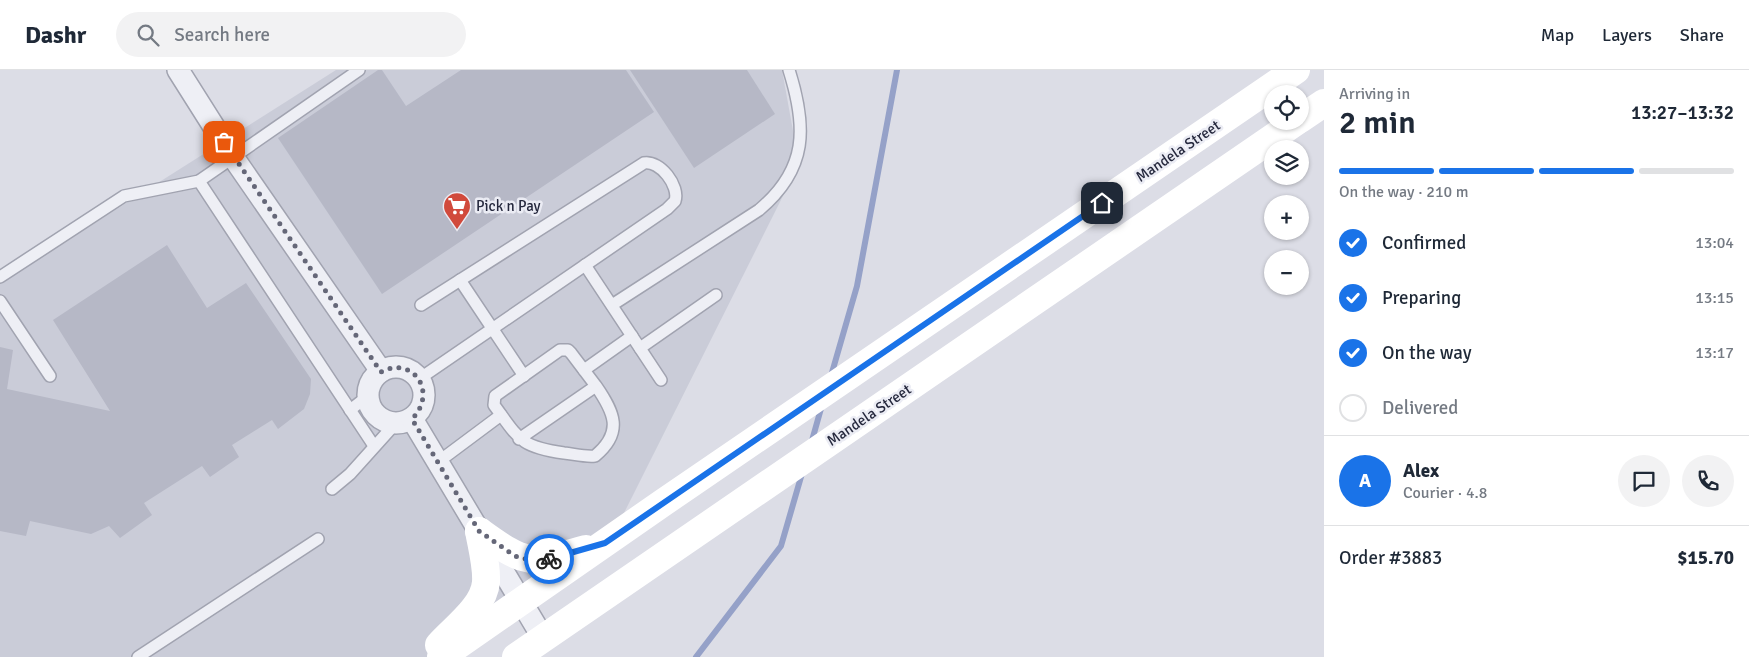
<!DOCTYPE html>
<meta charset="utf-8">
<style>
body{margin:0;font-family:Signika,sans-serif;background:#f2f2f3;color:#1f2937;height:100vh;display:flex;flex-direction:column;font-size:19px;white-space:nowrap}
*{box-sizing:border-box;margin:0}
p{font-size:16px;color:#747a83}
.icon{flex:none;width:28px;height:28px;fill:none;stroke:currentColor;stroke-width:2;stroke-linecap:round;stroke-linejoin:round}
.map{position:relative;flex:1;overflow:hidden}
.side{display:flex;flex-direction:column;background:#fff;width:425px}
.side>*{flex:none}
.controls{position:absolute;left:1264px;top:15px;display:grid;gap:10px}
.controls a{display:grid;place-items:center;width:45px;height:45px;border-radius:50%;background:#fff;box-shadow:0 1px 4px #0004;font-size:25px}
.pin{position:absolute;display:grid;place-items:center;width:42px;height:42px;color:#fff;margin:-21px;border-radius:10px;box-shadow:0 2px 8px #0006}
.courier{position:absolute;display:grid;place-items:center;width:50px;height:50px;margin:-25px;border:4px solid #1a73e8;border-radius:50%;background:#fff;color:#222;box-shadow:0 1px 6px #0007}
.overview em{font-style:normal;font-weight:600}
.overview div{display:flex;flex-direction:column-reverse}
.overview{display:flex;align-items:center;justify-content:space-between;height:85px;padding:0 15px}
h1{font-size:32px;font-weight:600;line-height:38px}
.bar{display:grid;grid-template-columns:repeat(4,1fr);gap:8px 5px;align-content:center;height:60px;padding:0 15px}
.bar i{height:6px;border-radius:4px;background:#e0e1e3}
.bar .on{background:#1a73e8}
.bar p{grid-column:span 4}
.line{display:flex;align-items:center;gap:12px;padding:0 15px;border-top:1px solid #e0e1e3}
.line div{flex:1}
.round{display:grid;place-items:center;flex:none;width:52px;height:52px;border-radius:26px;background:#f2f2f3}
ol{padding:0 15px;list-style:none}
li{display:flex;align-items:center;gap:15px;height:55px}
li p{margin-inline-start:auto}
li .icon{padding:5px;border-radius:50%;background:#1a73e8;color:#fff;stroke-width:4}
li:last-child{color:#747a83}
li i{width:28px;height:28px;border:2px solid #e0e1e3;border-radius:50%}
header{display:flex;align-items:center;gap:30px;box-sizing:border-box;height:70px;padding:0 25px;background:#fff;border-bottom:1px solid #e0e1e3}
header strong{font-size:24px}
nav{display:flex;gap:28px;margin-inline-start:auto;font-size:18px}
.search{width:350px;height:45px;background:#f2f2f3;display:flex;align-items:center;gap:12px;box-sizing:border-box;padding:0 18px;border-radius:28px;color:#747a83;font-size:19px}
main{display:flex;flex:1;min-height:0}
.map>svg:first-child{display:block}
.built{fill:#caccd8}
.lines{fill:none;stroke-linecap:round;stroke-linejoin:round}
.stream{stroke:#95a1c8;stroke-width:6}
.building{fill:#b6b8c6}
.lane-casing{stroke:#a1a3b0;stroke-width:14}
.street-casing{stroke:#a1a3b0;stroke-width:24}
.lane{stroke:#eeeff5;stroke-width:11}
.street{stroke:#eeeff5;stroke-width:21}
.secondary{stroke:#fff;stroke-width:28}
.done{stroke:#656778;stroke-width:5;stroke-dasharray:0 9}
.route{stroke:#1a73e8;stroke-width:6}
.labels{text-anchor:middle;stroke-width:5;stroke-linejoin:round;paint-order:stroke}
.street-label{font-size:15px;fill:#25283d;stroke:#ebecf4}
.poi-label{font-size:15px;fill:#25283d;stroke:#ebecf4;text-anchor:start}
</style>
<header>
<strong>Dashr</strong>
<div class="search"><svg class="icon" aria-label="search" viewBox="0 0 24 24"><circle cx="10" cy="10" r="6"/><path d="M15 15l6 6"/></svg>Search here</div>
<nav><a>Map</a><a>Layers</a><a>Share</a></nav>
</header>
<main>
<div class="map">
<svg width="1324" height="587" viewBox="0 0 1324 587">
<rect width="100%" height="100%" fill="#dcdde6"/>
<!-- built -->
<polygon class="built" points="336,0 782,0 799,94 617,457 443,587 0,587 0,213"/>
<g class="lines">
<!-- stream -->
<g class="stream">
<polyline points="831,306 857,216 897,0"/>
<polyline points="811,374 822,335"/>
<polyline points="696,587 781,476 803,400"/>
</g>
</g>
<!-- building -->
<g class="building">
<polygon points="378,0 382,0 406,36 461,0 626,0 654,42 382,224 278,68"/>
<polygon points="630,0 747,0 775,44 694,98"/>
<polygon points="167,175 207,238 246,213 311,309 310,324 304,339 278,359 272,350 232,375 239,387 210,407 202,396 144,433 152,445 120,468 109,456 91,464 30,451 26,466 0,461 0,277 13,280 7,319 110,341 53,250"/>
</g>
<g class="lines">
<!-- lane casing -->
<g class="lane-casing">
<g id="lane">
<polyline points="199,111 374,376"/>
<polyline points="585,195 661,310"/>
<polyline points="0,207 124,126 199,111 359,0"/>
<polyline points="460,210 524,306"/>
<polyline points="0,231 50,306"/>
<path d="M612,235L759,140C808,99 807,57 789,0"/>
<polyline points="640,278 716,225"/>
<polyline points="584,300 632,266"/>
<path d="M419,309L667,139L675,131C680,116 660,90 644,93L421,235"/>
<polyline points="350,340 368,326"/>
<path d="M519,369L596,316C614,342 624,362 595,386C584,387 574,384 564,383C520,377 519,369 494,335L495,326L560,280H568L571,283L596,316"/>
<polyline points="438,392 501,345"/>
<polyline points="332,419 350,404 395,354"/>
<polyline points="138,587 318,469"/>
</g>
</g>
<!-- street casing -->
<g class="street-casing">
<g id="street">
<polyline points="178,0 233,87 381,301"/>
<circle cx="396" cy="325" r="28"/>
<polyline points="412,349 543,568"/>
</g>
</g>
<!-- lane -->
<use href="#lane" class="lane"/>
<!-- street -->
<use href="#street" class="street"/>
<!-- secondary -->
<g class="secondary">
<polyline points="1300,49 1324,33"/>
<path d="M479,461C526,495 530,495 586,479"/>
<path d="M439,575C454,558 484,537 486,512C487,496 482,478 479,461"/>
<polyline points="441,587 664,432 1296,0"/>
<polyline points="516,587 1297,51"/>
</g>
</g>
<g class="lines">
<!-- done -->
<path class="done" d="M224,72L381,302C414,285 438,323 412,349L479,461L515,486L530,490L549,489"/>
<!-- route -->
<polyline class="route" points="549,489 605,473 1102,133"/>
</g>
<!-- icons -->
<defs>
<g id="supermarket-pin" transform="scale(1.4375)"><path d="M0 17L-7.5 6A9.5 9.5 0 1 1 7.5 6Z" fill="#d14a3c" stroke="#ebecf4"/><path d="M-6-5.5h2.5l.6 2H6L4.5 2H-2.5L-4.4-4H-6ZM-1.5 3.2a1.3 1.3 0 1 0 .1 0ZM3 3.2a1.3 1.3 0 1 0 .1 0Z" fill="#fff"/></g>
</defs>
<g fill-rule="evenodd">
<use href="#supermarket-pin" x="457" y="136"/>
</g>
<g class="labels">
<!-- street labels -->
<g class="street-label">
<text transform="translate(1178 81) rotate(-34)" y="5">Mandela Street</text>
<text transform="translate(869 345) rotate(-34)" y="5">Mandela Street</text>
</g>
<!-- poi labels -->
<g class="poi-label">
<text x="476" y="141">Pick n Pay</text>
</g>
</g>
</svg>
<div class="controls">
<a><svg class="icon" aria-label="locate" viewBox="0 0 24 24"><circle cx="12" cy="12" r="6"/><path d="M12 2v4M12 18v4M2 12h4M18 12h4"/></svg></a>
<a><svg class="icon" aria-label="layers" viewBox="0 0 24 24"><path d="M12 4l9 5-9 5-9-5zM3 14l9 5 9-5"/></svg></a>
<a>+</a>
<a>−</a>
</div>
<div class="pin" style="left:224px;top:72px;background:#ea580c"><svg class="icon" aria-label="bag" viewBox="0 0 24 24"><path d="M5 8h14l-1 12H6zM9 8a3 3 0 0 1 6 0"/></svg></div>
<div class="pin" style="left:1102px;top:133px;background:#1f2937"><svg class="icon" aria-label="home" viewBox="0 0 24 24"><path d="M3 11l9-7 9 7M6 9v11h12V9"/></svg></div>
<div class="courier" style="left:549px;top:489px"><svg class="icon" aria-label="bike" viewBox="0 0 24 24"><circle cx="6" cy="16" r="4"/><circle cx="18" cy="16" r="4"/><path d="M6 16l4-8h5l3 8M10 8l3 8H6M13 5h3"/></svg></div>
</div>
<section class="side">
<div class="overview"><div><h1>2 min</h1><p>Arriving in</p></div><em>13:27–13:32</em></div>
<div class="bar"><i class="on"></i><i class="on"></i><i class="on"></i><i></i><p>On the way · 210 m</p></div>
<ol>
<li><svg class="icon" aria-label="check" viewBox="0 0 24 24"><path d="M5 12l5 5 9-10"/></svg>Confirmed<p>13:04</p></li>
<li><svg class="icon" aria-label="check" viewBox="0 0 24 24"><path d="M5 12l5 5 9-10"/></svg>Preparing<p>13:15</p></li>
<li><svg class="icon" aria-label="check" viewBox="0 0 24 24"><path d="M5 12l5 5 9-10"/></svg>On the way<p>13:17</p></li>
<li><i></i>Delivered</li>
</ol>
<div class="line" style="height:90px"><b class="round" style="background:#1a73e8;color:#fff">A</b><div><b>Alex</b><p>Courier · 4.8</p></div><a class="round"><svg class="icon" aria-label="chat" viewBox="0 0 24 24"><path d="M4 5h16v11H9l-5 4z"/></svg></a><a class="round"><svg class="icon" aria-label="phone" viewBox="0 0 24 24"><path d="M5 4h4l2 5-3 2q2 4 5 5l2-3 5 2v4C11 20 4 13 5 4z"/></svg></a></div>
<div class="line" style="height:65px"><div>Order #3883</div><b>$15.70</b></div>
</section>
</main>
